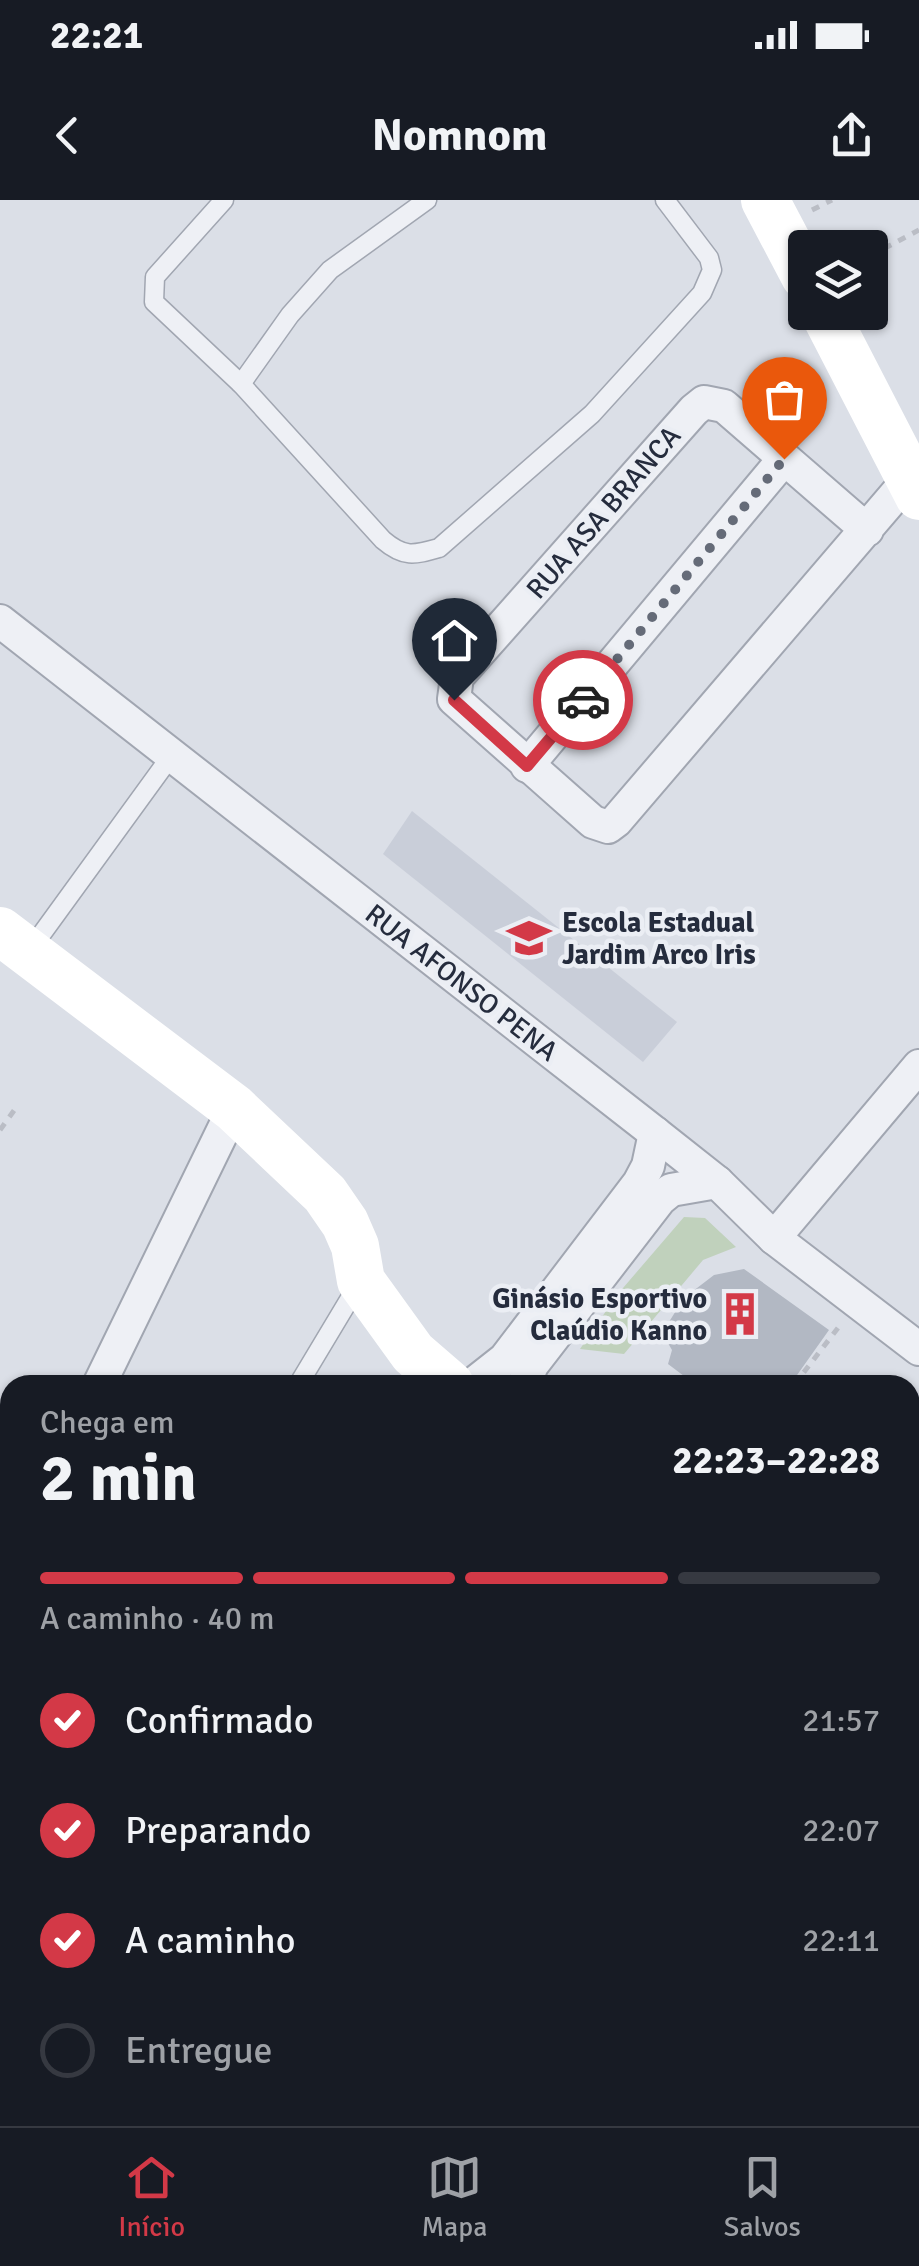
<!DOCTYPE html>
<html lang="pt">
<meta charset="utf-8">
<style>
body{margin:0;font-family:Signika,sans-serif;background:#20242c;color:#f1f3f6;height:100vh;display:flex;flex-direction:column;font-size:38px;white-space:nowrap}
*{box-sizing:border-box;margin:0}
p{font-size:32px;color:#9ea1a6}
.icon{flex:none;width:55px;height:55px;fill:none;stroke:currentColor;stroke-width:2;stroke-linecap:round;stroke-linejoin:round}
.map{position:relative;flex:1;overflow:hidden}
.side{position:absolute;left:0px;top:1175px;width:920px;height:752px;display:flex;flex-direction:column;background:#171b24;border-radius:30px 30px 0 0;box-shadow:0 2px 8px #0004}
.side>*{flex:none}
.tools{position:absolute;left:788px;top:30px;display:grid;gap:20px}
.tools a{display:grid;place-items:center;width:100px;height:100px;border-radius:10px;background:#171b24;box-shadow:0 2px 8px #0004;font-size:50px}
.pin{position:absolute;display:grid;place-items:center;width:85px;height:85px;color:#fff;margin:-102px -42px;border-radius:50% 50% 50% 0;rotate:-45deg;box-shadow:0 0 10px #0007}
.pin .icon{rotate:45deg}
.courier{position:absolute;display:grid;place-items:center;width:100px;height:100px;margin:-50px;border:8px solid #d33947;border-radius:50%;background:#fff;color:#222;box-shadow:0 2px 12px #0007}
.summary em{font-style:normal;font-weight:700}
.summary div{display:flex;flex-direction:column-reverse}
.summary{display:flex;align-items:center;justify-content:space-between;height:170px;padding:0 40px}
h1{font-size:65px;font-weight:700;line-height:75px}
.bar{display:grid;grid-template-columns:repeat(4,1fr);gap:15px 10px;align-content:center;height:120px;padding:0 40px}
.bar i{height:12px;border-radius:8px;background:#363941}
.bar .selected{background:#d33947}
.bar p{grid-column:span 4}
ol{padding:0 40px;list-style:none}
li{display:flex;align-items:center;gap:30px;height:110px}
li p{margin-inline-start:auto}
li .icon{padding:10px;border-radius:50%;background:#d33947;color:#fff;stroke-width:4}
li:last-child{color:#9ea1a6}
li i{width:55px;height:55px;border:5px solid #363941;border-radius:50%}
.status{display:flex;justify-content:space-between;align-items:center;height:70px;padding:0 50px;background:#171b24;direction:ltr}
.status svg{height:28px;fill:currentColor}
header{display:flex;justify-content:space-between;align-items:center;height:130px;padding:0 40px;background:#171b24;font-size:45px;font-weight:700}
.menu{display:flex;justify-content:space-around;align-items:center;height:140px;border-top:2px solid #363941;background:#171b24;font-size:28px;color:#9ea1a6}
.menu a{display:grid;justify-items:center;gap:5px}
.menu .selected{color:#d33947}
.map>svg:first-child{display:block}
.built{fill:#c9ced9}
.green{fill:#c0d1bc}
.building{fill:#b2b8c3}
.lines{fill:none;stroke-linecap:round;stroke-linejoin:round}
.lane-casing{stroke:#a1a6b1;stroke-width:21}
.street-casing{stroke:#a1a6b1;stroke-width:36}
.path{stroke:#babdc5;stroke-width:5;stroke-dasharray:8 8;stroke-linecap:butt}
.lane{stroke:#eef0f5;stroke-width:18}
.street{stroke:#eef0f5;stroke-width:32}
.secondary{stroke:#fff;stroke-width:48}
.done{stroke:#656b78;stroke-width:10;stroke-dasharray:0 18}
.route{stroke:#d33947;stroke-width:12}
.labels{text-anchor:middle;stroke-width:9;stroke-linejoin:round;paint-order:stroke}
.street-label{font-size:28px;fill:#252c3d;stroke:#ebeef4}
.poi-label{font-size:28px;font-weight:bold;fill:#252c3d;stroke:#ebeef4;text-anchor:start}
</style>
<div class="status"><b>22:21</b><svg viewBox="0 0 49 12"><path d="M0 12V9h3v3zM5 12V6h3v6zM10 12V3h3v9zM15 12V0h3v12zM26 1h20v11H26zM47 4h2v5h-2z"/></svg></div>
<header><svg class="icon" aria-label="back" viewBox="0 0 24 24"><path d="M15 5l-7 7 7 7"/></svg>Nomnom<svg class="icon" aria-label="share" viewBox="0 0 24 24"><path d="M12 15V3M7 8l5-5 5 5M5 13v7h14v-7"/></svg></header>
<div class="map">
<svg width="919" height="1926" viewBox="0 0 919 1926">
<rect width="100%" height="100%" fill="#dbdfe7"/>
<!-- built -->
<polygon class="built" points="412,611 677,822 643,862 383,654"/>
<!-- green -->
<polygon class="green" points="684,1017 705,1018 736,1047 703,1060 624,1154 580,1149 617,1095"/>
<!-- building -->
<polygon class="building" points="744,1069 829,1130 790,1185 696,1185 668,1164 672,1150 662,1133 684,1098 714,1075"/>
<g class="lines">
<!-- lane casing -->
<g class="lane-casing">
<g id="lane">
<path d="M224,0L155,77L154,102L241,184L383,340C404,358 414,355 439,348L592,214L702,93L712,70L709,58L665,0"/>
<polyline points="241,184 290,115 330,70 427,0"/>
<polyline points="30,750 171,556"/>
<polyline points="298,1185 358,1085"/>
</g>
</g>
<!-- street casing -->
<g class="street-casing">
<g id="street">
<polyline points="867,330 724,206 704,202 694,210 457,477 454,499 593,622 608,627 616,621 909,279"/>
<polyline points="0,421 655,933 717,982 774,1038 919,1149"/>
<polyline points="527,566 784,259"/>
<polyline points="774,1038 919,866"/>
<polyline points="99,1185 234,908"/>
<polyline points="472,1185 505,1159 639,983 648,966 655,933"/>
<polyline points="524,1185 532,1165 660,999 671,990 717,982"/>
<polyline points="0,1318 10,1300"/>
<polyline points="0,1412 10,1425"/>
<polyline points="910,1698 919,1705"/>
<polyline points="0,1729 10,1728"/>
<polyline points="0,1874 10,1883"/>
<polyline points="47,1918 56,1926"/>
<polyline points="316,1918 320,1926"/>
<polyline points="805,1918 816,1926"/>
</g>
</g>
<!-- path -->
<g class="path">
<polyline points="812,10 832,0"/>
<polyline points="870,56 919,30"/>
<polyline points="0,930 18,905"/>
<polyline points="794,1185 841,1124"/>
</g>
<!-- lane -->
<use href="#lane" class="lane"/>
<!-- street -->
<use href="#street" class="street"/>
<!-- secondary -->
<g class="secondary">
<polyline points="765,0 805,76"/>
<polyline points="824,112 919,296"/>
<polyline points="0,731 234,908 325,994 345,1023 355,1046 361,1081 413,1153 450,1185"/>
<polyline points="910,1425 919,1432"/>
</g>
</g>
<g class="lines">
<!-- done -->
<polyline class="done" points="583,500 784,259"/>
<!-- route -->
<polyline class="route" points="454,500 527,566 583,500"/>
</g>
<!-- icons -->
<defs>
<g id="school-bare" transform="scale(3.45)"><path d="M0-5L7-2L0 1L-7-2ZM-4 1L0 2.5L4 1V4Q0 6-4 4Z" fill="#d33947" stroke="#ebeef4" stroke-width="2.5" paint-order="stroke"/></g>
<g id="building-bare" transform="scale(3.45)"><path d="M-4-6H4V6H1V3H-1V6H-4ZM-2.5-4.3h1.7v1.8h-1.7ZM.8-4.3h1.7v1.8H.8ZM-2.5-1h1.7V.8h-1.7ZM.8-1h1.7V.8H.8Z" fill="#d33947" stroke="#ebeef4" stroke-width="2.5" paint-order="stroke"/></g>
</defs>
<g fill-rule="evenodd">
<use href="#school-bare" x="529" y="738"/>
<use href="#building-bare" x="740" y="1114"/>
</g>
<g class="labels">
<!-- street labels -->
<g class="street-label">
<text transform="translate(603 312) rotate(-49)" y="10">RUA ASA BRANCA</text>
<text transform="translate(462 782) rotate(38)" y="10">RUA AFONSO PENA</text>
</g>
<!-- poi labels -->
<g class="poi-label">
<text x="562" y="732">Escola Estadual<tspan x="562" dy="32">Jardim Arco Iris</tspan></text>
<text x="707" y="1108" text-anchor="end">Ginásio Esportivo<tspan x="707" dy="32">Claúdio Kanno</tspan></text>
</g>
</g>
</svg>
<div class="tools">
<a><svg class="icon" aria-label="layers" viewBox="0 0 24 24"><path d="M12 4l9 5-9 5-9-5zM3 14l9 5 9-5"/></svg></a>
</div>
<div class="pin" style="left:784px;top:259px;background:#ea580c"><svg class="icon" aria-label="bag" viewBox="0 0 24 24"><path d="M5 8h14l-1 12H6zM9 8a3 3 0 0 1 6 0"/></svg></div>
<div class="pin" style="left:454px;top:500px;background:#1f2937"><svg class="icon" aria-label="home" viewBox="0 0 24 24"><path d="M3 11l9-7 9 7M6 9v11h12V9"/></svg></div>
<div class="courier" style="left:583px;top:500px"><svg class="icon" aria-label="car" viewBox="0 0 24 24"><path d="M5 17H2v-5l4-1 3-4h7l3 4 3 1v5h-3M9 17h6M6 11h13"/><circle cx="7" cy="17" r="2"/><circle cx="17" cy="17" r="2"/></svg></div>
<section class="side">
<div class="summary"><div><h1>2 min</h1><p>Chega em</p></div><em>22:23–22:28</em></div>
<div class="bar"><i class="selected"></i><i class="selected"></i><i class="selected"></i><i></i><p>A caminho · 40 m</p></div>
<ol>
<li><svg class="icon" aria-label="check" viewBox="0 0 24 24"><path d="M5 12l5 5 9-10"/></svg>Confirmado<p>21:57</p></li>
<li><svg class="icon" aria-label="check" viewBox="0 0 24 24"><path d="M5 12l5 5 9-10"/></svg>Preparando<p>22:07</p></li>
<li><svg class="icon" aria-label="check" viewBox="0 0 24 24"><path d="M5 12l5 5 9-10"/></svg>A caminho<p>22:11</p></li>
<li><i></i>Entregue</li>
</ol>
</section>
</div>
<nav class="menu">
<a class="selected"><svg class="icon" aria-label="home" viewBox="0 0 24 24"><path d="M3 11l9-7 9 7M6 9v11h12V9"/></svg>Início</a>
<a><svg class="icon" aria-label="map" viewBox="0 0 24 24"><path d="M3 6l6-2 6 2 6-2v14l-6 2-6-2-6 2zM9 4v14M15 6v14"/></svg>Mapa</a>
<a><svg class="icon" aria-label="saved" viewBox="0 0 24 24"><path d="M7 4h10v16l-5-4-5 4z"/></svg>Salvos</a>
</nav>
